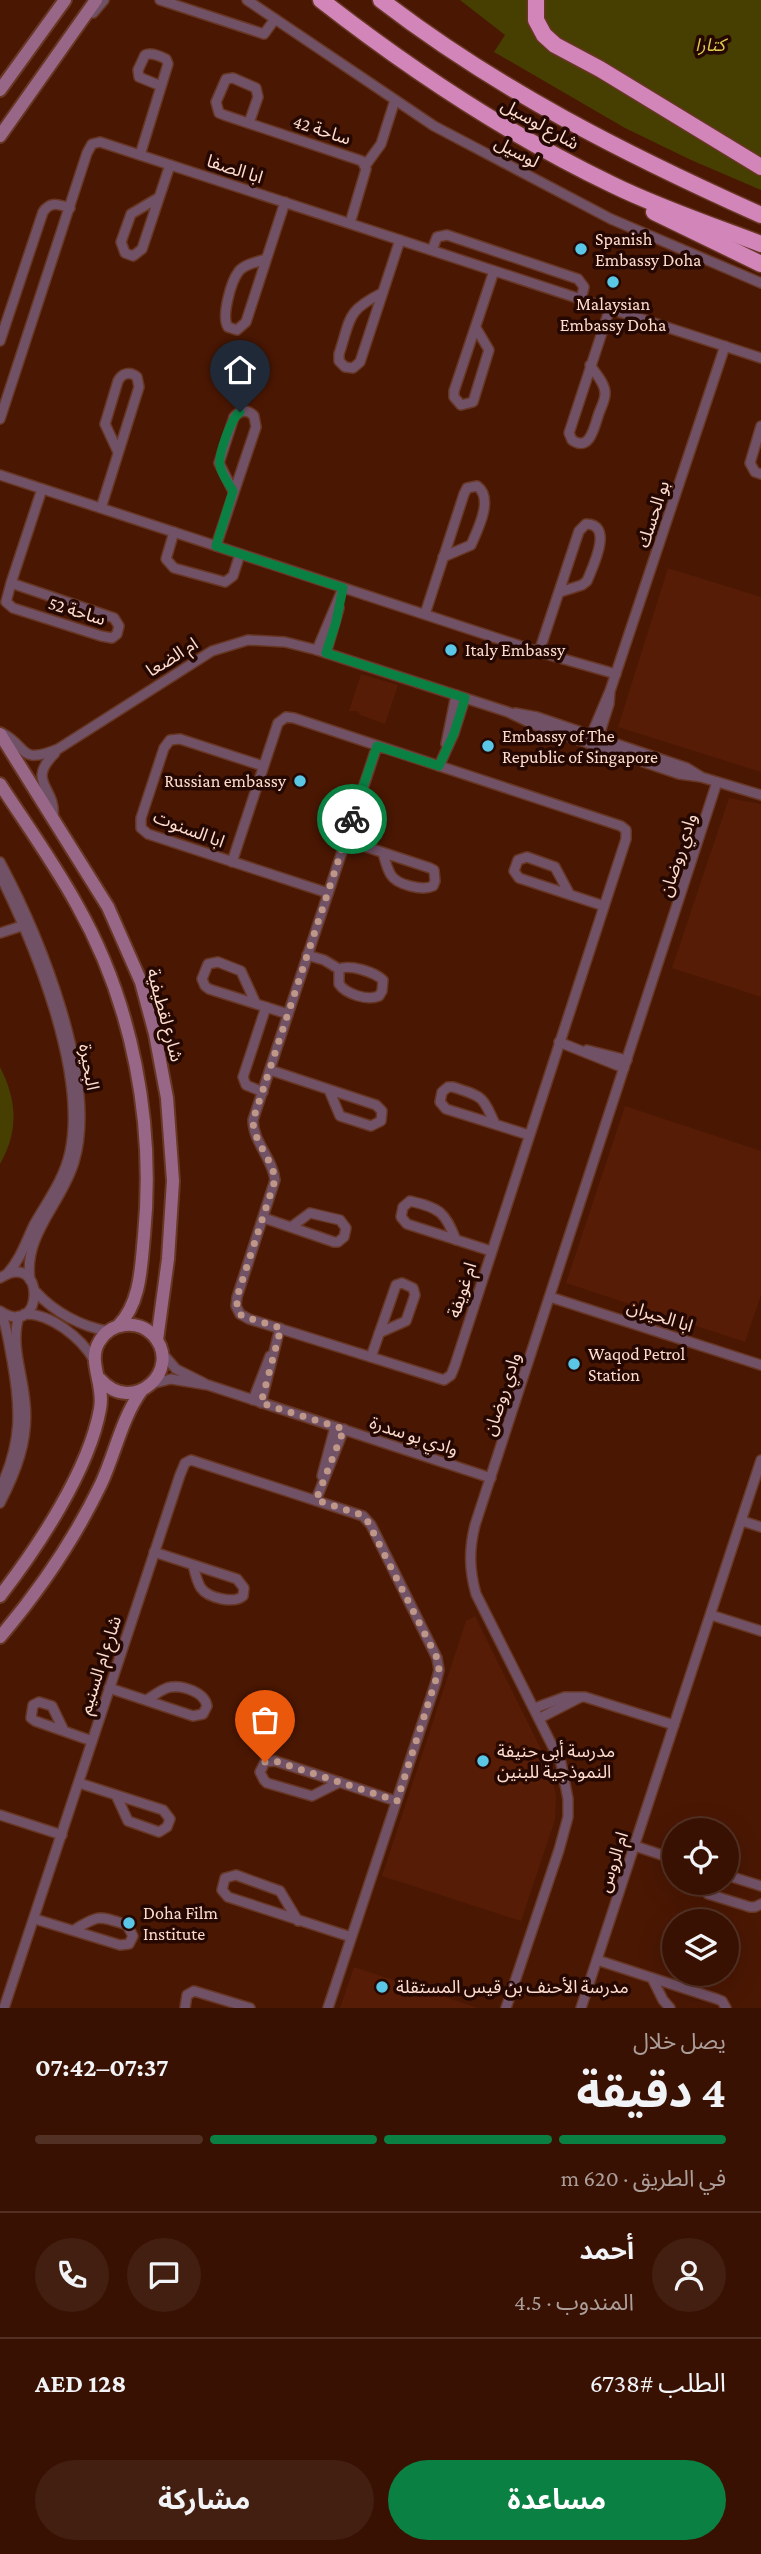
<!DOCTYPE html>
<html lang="ar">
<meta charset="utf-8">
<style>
body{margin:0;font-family:"Crimson Pro","Noto Sans Arabic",serif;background:#431f11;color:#f1f3f6;direction:rtl;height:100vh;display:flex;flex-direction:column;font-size:26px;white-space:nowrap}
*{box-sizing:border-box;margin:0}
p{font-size:23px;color:#ab9d99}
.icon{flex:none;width:38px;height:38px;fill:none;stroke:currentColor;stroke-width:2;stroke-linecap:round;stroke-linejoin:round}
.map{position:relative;height:2008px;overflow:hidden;direction:ltr}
.sheet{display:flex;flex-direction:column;background:#381102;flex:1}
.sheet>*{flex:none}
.controls{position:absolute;left:662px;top:1818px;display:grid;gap:14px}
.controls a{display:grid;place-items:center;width:77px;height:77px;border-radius:50%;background:#381102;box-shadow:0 7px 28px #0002,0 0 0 2px #523124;font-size:35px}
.pin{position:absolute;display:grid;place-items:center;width:60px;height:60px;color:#fff;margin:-72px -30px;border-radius:50% 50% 50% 0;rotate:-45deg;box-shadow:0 0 7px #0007}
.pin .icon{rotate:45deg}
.courier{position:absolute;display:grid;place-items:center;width:70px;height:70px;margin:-35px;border:5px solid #0b8043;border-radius:50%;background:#fff;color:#222;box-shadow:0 2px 9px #0007}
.head em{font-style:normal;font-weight:700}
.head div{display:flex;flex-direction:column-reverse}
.head{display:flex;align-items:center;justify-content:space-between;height:119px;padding:0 35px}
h1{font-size:46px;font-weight:700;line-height:52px}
.bar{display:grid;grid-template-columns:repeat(4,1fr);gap:10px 7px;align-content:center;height:84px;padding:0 35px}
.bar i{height:9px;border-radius:5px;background:#523124}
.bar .on{background:#0b8043}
.bar p{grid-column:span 4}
.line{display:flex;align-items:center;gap:18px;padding:0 35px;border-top:2px solid #523124}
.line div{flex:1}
.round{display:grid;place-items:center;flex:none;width:74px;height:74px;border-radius:37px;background:#431f11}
.primary-button{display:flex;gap:14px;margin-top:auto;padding:14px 35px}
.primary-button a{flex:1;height:80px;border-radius:42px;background:#0b8043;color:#fff;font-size:28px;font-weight:700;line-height:80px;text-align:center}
.primary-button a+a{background:#431f11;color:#f1f3f6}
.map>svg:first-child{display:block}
.built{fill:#561c05}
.green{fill:#473e01}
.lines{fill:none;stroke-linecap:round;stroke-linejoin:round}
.street-casing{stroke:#673724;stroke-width:12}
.secondary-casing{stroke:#673724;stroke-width:16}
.highway-casing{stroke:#673724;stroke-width:19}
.street{stroke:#715166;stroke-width:9}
.secondary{stroke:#986787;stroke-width:12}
.highway{stroke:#d285b9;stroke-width:16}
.done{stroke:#bf9788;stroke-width:7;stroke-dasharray:0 12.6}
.route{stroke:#0b8043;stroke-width:9}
.poi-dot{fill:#5bc7e7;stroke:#240801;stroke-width:2.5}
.labels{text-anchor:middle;stroke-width:7;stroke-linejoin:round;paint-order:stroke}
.park-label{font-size:18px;font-style:italic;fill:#dfcb4d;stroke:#240801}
.street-label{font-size:18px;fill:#fedcd0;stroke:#240801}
.poi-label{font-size:18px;fill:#fedcd0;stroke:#240801;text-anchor:start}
</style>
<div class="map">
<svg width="761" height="2008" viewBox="0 0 761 2008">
<rect width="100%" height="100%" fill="#4a1703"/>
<!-- built -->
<g class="built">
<polygon points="668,568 761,597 761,772 618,727"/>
<polygon points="361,674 398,685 385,724 360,715 358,711 349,711"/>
<polygon points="729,798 761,804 761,997 672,968"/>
<polygon points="625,1106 761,1151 761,1295 745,1342 566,1283"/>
<polygon points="475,1616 540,1747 552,1776 556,1796 555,1820 521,1921 382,1876 466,1621"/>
<polygon points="354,1967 478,2008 340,2008"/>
</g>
<!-- green -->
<g class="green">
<polygon points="460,0 761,0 761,190 691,160 625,128 494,52 505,35"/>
<path d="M0,1067C17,1100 19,1131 0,1164Z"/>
</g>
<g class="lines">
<!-- street casing -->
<g class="street-casing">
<g id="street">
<polyline points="160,0 264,34 275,19"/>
<polyline points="247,0 434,126 611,219 761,283"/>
<polyline points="93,13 104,0"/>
<polyline points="249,123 258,97 256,88 233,78 226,79 216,102 219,113 224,115 362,161 366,169 350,223"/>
<path d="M140,155L168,64L166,59C160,56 151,52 145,55L138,70L139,77L161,86"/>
<polyline points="365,166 381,144 395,100"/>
<polyline points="158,198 131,214 121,242 125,253 133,256 142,249 170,165"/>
<polyline points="432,250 437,237 447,235 578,279 584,287 581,299"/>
<path d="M266,259C257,262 245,264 239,271C231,281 221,317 228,327L237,330L246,322L285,202"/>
<path d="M382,293C346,311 351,318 339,354V361L345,367L353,368L360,362L400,240"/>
<polyline points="476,328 489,350 473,402 461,405 454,397 454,391 494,271"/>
<path d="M0,341L43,212C50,201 58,204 70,208"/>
<path d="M590,365C595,373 606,384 605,394C605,401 600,409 598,416C594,429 589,452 572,440L569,433L610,308"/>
<polyline points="0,419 87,153 92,144 100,142 761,358"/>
<polyline points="761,426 750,463 755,472 761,474"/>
<polyline points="0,475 539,652 616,674"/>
<path d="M101,508L139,387L137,377C130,371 122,373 118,381L105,424L118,452"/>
<polyline points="174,532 166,559 174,568 225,582 233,576 240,554"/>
<path d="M216,546L256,427L254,416C248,409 240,410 234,417L219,463L233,491"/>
<polyline points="11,583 114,618 119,626 117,634 112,638 101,636 13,608 6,602 11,583 42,489"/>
<path d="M425,614L464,494L467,488L477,486C494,498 478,529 471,545L443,557"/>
<polyline points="317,650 343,588"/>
<path d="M539,652L579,531L586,524C614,524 593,566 587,581L582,585L560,592"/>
<polyline points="326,653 339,608"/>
<polyline points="515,713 537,717 687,768 700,776"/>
<path d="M2,733C29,747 18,765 58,749L212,651L248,640L285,642L317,650L508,712L535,725L679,774L701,777L761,795"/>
<polyline points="590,738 609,693"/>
<polyline points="446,744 456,695"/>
<polyline points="596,745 609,704 610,691 725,346"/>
<polyline points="263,766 180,739 170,740 164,748 141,818 141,828 148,834 328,893"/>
<polyline points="439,766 454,733 465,698"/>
<path d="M53,817C57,787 25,783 55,753"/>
<path d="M345,840L430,868L434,870L435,881L433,886C423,891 397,885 391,875C387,869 385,860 383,853"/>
<path d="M0,862C39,935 99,1080 74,1162C62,1203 23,1235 30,1280"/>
<path d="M232,862L278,723L286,717L294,718L621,826L626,830V839L455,1365L451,1375L444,1380L249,1319L240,1314L236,1306L237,1297L275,1180C273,1159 253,1142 253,1120L377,746"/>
<path d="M0,875C35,946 87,1072 70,1152C64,1179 49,1199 35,1223C26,1241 21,1259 7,1274"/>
<polyline points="570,895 555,867 527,857 518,860 514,871 519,878 604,906"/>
<polyline points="0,933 28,924"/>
<path d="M307,955L324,960L339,969C350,964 374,972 383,980L382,991L379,996C367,1001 346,994 339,984V969"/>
<polyline points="256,1004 241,971 218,962 208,964 202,979 205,986 209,989 288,1014"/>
<polyline points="559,1042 624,1068"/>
<polyline points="587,1050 627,1060"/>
<polyline points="270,1070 376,1105 382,1111 381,1121 371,1126 340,1116 329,1090"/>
<polyline points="263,1092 246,1085 243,1077 266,1007"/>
<path d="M495,1124C482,1095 483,1097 453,1087H448L442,1092L440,1102L446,1109L529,1135"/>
<polyline points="264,1218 334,1242 338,1242 344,1237 346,1228 340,1220 310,1213 291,1227"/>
<path d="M456,1240C445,1212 440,1208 410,1201L403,1207L401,1217L407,1224L491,1251"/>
<path d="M0,1278C46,1248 45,1341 0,1311"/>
<path d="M36,1292C54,1312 82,1327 108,1331"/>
<polyline points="550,1297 761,1365"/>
<path d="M24,1314C51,1313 81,1338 94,1360"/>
<polyline points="162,1353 176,1369 204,1383"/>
<polyline points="371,1357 396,1285 402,1283 413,1288 415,1295 406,1321 379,1333"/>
<polyline points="151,1384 171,1379 208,1385 491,1478"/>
<polyline points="253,1400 270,1356"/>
<polyline points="261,1403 280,1328"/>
<polyline points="322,1476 335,1427"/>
<path d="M0,1489C22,1443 21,1409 12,1360C9,1344 7,1328 1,1312"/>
<polyline points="316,1500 344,1429"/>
<path d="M0,1503C16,1472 29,1439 25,1403C23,1374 10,1345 19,1316"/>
<polyline points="742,1521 761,1527"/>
<path d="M154,1552L237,1579L244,1588L243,1596C234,1604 208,1598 201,1588C197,1582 195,1573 193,1565"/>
<polyline points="711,1615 761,1631"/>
<path d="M109,1688L193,1716L203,1714L207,1706C205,1693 184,1685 171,1687C162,1688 154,1696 146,1700"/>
<polyline points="535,1708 565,1697 585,1697 674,1725"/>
<polyline points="540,1718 579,1698"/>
<polyline points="64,1731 52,1706 39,1702 33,1705 31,1718 35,1721 92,1741"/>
<path d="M340,1782L312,1796L267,1783L264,1780L260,1772L265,1762L275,1761C316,1774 356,1788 396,1801"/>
<polyline points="79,1783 163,1810 170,1819 167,1827 159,1832 128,1821 116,1795"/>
<polyline points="0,1815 62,1835"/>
<polyline points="635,1846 674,1859"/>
<polyline points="726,1875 761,1886"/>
<polyline points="699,1883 708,1894 750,1907 755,1907 761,1904"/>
<path d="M35,1919L120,1945L129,1944L133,1936L127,1925C99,1916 100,1914 74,1930"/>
<polyline points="298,1921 280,1891 236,1875 225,1878 222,1890 228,1897 351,1937"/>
<polyline points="597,1960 717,1999 722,2001 726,2008"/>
<polyline points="652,1978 663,2000 670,2008"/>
<polyline points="4,2008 180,1475 185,1463 191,1460 363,1516 371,1525 437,1658 439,1670 436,1682 328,2008"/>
<polyline points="185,2008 187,1995 194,1991 250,2008"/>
<path d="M506,2008L559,1850L568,1817V1799L561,1763L476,1594C469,1569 469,1549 475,1525L717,782"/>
<polyline points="581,2008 761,1460"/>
</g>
</g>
<!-- secondary casing -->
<g class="secondary-casing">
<g id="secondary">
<polyline points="0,90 65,0"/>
<polyline points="0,136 96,0"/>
<polyline points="0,734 108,907 141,982 155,1034 167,1098 173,1181 168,1259 157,1340"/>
<path d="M0,784C26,824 54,863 77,905C133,1004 155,1123 144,1236C141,1266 141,1303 118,1326"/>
<path d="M0,1596C38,1547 89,1470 100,1409C105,1384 87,1362 99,1342C110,1322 138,1319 153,1335C184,1369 133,1417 100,1379"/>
<path d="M0,1637C40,1590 74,1540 101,1484C115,1454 122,1417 142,1390"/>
</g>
</g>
<!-- highway casing -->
<g class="highway-casing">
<g id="highway">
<path d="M321,0C412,71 509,135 613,185C660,208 711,225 761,244"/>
<path d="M381,0C498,90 627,155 761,215"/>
<polyline points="536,0 536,20 544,35 555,45 600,69 761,167"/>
<polyline points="654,212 761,264"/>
</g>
</g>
<!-- street -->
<use href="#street" class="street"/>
<!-- secondary -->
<use href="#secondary" class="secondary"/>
<!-- highway -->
<use href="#highway" class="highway"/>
</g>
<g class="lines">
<!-- done -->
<path class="done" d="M265,1762L275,1761L397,1801L439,1670L437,1658L367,1520L359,1514L316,1500L344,1429L261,1403L281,1328L242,1316L237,1310V1297L275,1180C273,1159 253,1142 253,1120L352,819"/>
<!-- route -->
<path class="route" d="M240,412C231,418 218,455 220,465C221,474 229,484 233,491L216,546L343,588L336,622L326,653L465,698L454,733L439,766L377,746L352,819"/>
</g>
<!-- markers -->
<g class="poi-dot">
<circle cx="581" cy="249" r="7"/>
<circle cx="613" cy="282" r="7"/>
<circle cx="451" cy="650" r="7"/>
<circle cx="488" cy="746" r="7"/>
<circle cx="300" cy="781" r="7"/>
<circle cx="574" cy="1364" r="7"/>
<circle cx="483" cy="1761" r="7"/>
<circle cx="129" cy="1923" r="7"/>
<circle cx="382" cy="1987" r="7"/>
</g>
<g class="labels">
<!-- park labels -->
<g class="park-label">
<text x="710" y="51">كتارا</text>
</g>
<!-- street labels -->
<g class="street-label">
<text transform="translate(540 124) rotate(29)" y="6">شارع لوسيل</text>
<text transform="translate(322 130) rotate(18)" y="6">ساحة 42</text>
<text transform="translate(517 152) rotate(28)" y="6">لوسيل</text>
<text transform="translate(235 169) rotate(18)" y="6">ابا الصفا</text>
<text transform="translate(653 514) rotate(-72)" y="6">بو الحسك</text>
<text transform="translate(77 611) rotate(17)" y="6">ساحة 52</text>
<text transform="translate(172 657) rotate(-32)" y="6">ام الضعا</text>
<text transform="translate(189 829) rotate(21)" y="6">ابا السنوت</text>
<text transform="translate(678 855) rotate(-72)" y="6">وادي روضان</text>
<text transform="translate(165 1015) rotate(75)" y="6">شارع لقطيفية</text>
<text transform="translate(89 1067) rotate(80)" y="6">البحيرة</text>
<text transform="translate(462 1290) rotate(-72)" y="6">ام غويفة</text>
<text transform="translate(660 1316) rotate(18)" y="6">ابا الحيران</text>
<text transform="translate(502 1394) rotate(-72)" y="6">وادي روضان</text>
<text transform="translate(414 1436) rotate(18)" y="6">وادي بو سدرة</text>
<text transform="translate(100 1665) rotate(-72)" y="6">شارع ام السنيم</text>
<text transform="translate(613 1862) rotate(-72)" y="6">ام الروس</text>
</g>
<!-- poi labels -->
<g class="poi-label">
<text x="595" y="245">Spanish<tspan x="595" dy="21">Embassy Doha</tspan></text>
<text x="613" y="310" text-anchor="middle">Malaysian<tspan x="613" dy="21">Embassy Doha</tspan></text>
<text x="465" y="656">Italy Embassy</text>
<text x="502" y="742">Embassy of The<tspan x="502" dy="21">Republic of Singapore</tspan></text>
<text x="286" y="787" text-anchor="end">Russian embassy</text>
<text x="588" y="1360">Waqod Petrol<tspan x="588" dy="21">Station</tspan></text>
<text x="497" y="1757">مدرسة أبي حنيفة<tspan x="497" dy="21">النموذجية للبنين</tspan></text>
<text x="143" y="1919">Doha Film<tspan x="143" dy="21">Institute</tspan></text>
<text x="396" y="1993">مدرسة الأحنف بن قيس المستقلة</text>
</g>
</g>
</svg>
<div class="controls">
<a><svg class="icon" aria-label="locate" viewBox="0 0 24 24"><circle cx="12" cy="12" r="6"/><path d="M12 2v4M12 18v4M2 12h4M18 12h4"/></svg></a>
<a><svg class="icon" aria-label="layers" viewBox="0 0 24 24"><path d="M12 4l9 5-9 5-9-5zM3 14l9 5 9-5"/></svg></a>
</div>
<div class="pin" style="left:265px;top:1762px;background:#ea580c"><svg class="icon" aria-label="bag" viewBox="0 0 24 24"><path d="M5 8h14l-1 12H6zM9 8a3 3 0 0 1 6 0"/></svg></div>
<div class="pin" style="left:240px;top:412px;background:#1f2937"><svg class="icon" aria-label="home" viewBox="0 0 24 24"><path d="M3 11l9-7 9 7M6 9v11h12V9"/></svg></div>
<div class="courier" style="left:352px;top:819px"><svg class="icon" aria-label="bike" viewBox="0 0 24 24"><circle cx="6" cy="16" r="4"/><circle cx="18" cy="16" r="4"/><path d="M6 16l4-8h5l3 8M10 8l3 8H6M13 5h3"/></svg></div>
</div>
<section class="sheet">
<div class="head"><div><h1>4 دقيقة</h1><p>يصل خلال</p></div><em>07:37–07:42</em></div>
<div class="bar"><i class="on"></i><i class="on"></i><i class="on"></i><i></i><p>في الطريق · 620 m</p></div>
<div class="line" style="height:126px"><a class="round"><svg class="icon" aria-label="person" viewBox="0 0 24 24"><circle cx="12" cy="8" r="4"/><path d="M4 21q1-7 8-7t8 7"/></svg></a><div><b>أحمد</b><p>المندوب · 4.5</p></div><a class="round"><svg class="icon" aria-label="chat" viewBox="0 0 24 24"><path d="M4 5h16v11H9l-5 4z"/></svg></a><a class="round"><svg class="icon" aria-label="phone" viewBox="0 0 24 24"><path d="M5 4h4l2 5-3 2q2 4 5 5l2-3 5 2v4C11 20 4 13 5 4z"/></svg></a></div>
<div class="line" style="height:91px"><div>الطلب #6738</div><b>AED 128</b></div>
<div class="primary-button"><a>مساعدة</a><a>مشاركة</a></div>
</section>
